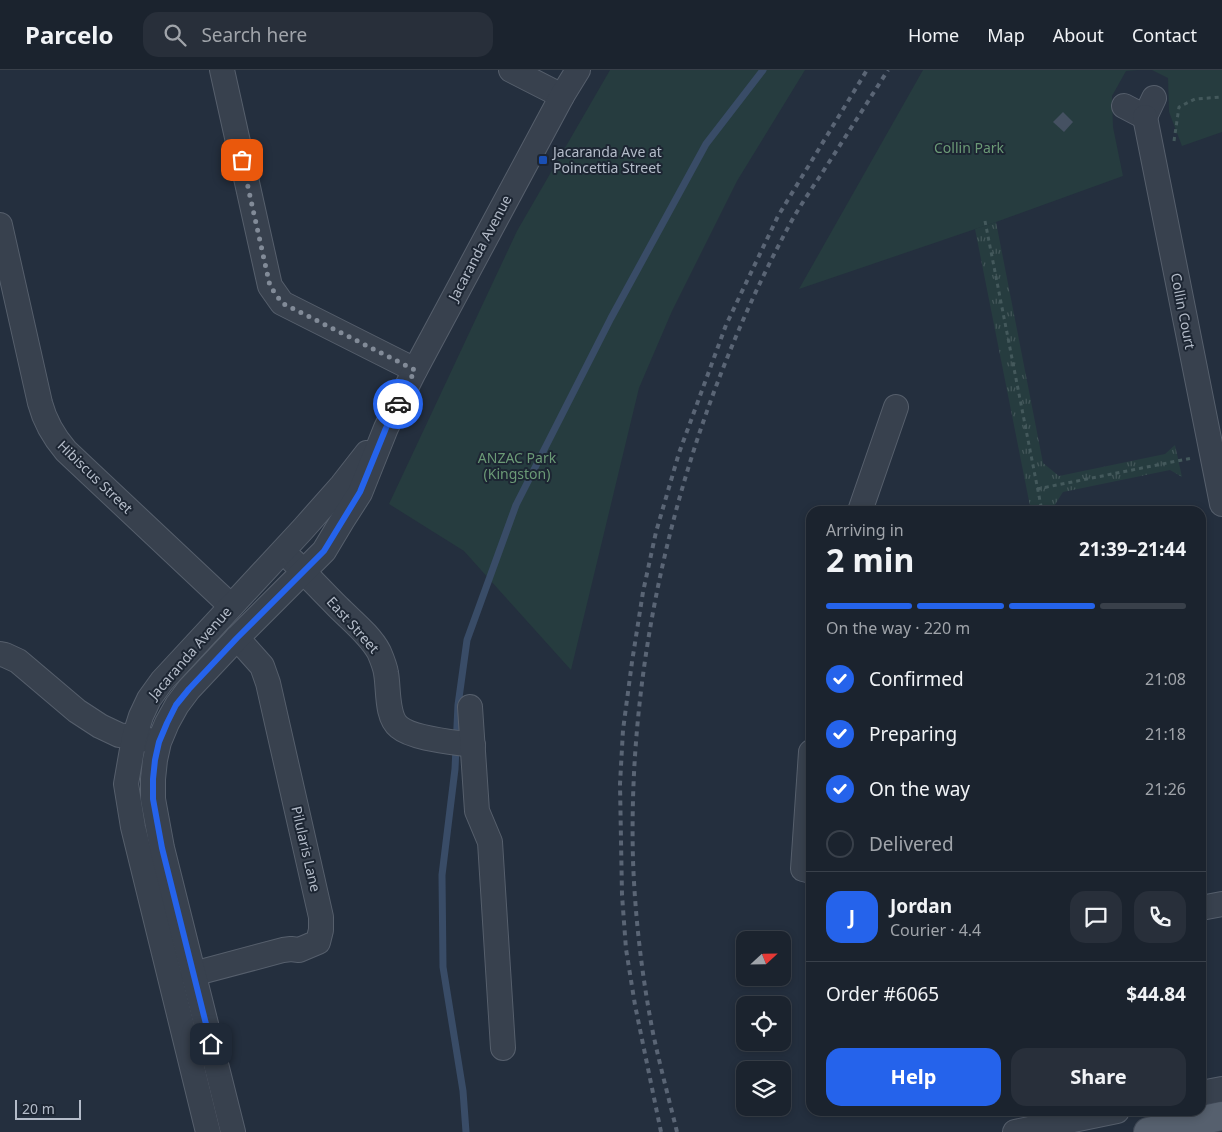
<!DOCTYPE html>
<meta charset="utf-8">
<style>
body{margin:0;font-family:"Noto Sans",sans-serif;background:#282f3a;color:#f1f3f6;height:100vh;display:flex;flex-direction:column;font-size:19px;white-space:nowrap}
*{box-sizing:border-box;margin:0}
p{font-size:16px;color:#a0a4aa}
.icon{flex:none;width:28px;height:28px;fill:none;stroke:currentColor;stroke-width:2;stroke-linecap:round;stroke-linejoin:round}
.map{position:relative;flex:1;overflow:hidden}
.side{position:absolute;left:806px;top:436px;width:400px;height:610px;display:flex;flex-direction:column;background:#1b232e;border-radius:15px;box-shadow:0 2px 8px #0003,0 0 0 1px #39404a}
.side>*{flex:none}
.needle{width:32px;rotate:68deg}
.buttons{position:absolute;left:736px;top:861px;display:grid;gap:10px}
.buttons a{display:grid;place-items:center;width:55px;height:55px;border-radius:10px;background:#1b232e;box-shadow:0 2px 8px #0003,0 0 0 1px #39404a;font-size:25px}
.scale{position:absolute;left:15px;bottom:12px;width:66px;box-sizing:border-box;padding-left:5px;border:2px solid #b4bcc9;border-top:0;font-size:14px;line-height:18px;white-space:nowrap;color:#b4bcc9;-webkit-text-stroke:4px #1d2633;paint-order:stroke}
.pin{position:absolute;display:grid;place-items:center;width:42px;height:42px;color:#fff;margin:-21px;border-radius:10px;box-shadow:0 2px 8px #0006}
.courier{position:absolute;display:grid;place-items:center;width:50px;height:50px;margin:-25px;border:4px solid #2563eb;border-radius:50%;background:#fff;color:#222;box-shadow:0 1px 6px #0007}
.head em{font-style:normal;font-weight:700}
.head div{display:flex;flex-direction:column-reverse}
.head{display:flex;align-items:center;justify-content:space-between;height:85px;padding:0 20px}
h1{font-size:32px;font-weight:700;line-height:38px}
.bar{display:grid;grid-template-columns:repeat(4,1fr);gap:8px 5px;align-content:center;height:60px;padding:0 20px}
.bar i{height:6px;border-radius:4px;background:#39404a}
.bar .current{background:#2563eb}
.bar p{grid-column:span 4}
.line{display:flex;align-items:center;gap:12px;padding:0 20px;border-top:1px solid #39404a}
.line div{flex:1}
.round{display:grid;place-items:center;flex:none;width:52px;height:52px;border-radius:15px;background:#282f3a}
ol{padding:0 20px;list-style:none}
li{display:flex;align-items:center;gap:15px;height:55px}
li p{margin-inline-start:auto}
li .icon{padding:5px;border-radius:50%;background:#2563eb;color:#fff;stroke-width:4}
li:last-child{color:#a0a4aa}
li i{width:28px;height:28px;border:2px solid #39404a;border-radius:50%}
.cta{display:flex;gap:10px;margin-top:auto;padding:10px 20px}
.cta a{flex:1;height:58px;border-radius:15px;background:#2563eb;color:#fff;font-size:20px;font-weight:700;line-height:58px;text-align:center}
.cta a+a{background:#282f3a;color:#f1f3f6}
header{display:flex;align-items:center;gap:30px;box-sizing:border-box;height:70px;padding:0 25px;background:#1b232e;border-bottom:1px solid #39404a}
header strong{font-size:24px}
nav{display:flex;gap:28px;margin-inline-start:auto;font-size:18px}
.search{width:350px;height:45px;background:#282f3a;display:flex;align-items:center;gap:12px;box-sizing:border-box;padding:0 18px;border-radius:15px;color:#a0a4aa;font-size:19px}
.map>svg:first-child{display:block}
.grass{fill:url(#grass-tufts)}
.park{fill:#263c3f}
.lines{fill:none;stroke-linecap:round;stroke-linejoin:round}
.stream{stroke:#394c67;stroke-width:7}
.building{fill:#455162}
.minor-casing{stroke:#565f6c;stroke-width:26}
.major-casing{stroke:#414a57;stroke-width:30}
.path{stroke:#44595c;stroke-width:3;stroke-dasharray:4 4;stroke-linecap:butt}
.minor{stroke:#38414e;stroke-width:24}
.major{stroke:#56606e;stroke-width:28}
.rail{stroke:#5a6575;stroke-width:4;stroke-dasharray:5 5;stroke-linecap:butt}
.done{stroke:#828b98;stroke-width:5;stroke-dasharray:0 9}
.route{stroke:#2563eb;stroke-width:6}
.transit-dot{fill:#1a4fb4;stroke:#1d2633;stroke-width:2}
.labels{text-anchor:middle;stroke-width:4;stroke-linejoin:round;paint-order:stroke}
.park-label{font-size:14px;fill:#6b9a76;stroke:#1d2633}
.poi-label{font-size:14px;fill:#b4bcc9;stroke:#1d2633;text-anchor:start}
.street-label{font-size:14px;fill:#b4bcc9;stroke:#1d2633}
</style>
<header>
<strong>Parcelo</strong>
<div class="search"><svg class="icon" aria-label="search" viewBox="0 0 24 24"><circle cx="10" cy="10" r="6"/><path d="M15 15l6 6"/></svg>Search here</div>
<nav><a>Home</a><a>Map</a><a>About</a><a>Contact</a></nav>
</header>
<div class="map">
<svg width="1222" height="1062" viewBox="0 0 1222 1062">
<defs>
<pattern id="grass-tufts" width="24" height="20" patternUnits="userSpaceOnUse" patternTransform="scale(1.25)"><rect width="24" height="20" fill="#263c3f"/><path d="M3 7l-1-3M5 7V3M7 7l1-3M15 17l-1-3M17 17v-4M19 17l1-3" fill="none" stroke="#435659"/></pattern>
</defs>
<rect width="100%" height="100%" fill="#242f3e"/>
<!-- grass -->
<polygon class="grass" points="996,152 1043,393 1059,406 1165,384 1175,375 1182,407 1170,400 1063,422 1051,441 1031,441 975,159"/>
<!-- park -->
<g class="park">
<polygon points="610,0 805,0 737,111 672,241 639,318 571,600 464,481 389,434 517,161"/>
<polygon points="923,0 1138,0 1126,1 1112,26 1113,57 1123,106 996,152 799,219"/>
<polygon points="1152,0 1222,0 1222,62 1182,76 1169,42 1168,8"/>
</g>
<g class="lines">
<!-- stream -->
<polyline class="stream" points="466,1062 463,1021 443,897 442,805 455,699 458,635 467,570 516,435 611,248 706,74 763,0"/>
</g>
<!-- building -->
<polygon class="building" points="1063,42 1073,52 1064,62 1053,52"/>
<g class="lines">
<!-- minor casing -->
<g class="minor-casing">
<g id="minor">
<polyline points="222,0 270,216 282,233 415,300"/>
<polyline points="511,0 562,26"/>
<polyline points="1124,36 1145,47 1154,28"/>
<polyline points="1145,47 1222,434"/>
<path d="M0,155L40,333C45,352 54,367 66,381L231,536"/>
<polyline points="860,441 896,337"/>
<path d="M293,491C308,506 323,522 338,537C352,551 370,565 379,582C382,589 385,596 386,603C389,619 386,647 399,657C413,669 454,672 473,675"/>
<polyline points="0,584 5,585 18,591 77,641 100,656 119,665 149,670"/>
<polyline points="470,637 477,741 490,772 503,978"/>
<polyline points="811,682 803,799 811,801"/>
<polyline points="1201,838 1222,834"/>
<polyline points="193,904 283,880 291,879 299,880 318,872 321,860 321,847 268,613 262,596 237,568"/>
<polyline points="1201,1023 1222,1019"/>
<polyline points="208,1062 133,757 126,714 134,668 141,646 149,629 162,611 303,459 342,415 367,383"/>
<polyline points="233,1062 162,778 153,729 153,709 155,690 159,672 167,653 177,635 189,619 237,568 324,481 342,451 360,423 386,358 415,300 562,26 578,0"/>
<polyline points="1015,1062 1117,1041"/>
</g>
</g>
<!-- major casing -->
<g class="major-casing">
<polyline id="major" points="1148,1062 1222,1046"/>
</g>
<!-- path -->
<g class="path">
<polyline points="1174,71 1179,37 1195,29 1222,27"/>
<polyline points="985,151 1042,441"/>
<polyline points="1037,419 1192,388"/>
</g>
<!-- minor -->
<use href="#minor" class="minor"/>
<!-- major -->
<use href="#major" class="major"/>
<!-- rail -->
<g class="rail">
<polyline points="661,1062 635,935 626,879 622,825 620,714 623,660 632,592 643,522 656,462 679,383 726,255 778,146 867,0"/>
<path d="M677,1062C669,1029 660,996 653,963C642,907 635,847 633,790C627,571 687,344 791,152C801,134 813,117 824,100C846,66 867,33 888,0"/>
</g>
</g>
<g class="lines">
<!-- done -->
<polyline class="done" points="242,90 270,216 282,233 415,300 398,334"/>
<!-- route -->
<polyline class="route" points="211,974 162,778 153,729 153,709 155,690 159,672 167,653 176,635 189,619 237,568 324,481 360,422 386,358 398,334"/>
</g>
<!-- markers -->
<rect class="transit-dot" x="538" y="85" width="10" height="10" rx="2.5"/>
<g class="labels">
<!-- park labels -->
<g class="park-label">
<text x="969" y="83">Collin Park</text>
<text x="517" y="393">ANZAC Park<tspan x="517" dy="16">(Kingston)</tspan></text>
</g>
<!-- poi labels -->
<g class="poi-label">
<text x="553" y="87">Jacaranda Ave at<tspan x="553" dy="16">Poincettia Street</tspan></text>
</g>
<!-- street labels -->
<g class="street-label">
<text transform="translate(480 178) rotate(-62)" y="5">Jacaranda Avenue</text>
<text transform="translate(1183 241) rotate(79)" y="5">Collin Court</text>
<text transform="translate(95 407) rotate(44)" y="5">Hibiscus Street</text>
<text transform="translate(353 555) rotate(48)" y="5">East Street</text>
<text transform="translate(190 583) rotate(-49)" y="5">Jacaranda Avenue</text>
<text transform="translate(306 779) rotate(77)" y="5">Pilularis Lane</text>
</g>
</g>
</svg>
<div class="buttons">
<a><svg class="needle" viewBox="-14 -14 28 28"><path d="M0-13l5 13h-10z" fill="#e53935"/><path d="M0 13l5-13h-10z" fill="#a0a4aa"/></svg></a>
<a><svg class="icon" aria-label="locate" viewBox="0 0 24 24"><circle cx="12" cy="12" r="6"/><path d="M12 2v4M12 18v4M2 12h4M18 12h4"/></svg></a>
<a><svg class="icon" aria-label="layers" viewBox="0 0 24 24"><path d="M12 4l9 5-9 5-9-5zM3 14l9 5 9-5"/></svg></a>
</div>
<div class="scale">20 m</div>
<div class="pin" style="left:242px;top:90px;background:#ea580c"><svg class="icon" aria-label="bag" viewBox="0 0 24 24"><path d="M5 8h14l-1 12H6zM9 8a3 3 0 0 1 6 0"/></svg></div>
<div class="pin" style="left:211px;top:974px;background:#1f2937"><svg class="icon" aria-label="home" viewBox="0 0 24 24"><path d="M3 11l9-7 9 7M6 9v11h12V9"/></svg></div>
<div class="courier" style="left:398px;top:334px"><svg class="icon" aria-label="car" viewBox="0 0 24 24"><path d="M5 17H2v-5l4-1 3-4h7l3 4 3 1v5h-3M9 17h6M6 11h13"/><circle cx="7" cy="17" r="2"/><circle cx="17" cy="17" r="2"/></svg></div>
<section class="side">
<div class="head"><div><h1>2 min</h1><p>Arriving in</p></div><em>21:39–21:44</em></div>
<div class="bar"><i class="current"></i><i class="current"></i><i class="current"></i><i></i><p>On the way · 220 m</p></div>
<ol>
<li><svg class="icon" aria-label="check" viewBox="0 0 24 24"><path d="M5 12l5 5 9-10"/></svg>Confirmed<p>21:08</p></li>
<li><svg class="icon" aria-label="check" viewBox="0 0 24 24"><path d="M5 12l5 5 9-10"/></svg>Preparing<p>21:18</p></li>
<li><svg class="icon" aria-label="check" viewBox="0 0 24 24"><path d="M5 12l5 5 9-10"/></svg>On the way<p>21:26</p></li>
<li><i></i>Delivered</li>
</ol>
<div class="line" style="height:90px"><b class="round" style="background:#2563eb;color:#fff">J</b><div><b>Jordan</b><p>Courier · 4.4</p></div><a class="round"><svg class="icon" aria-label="chat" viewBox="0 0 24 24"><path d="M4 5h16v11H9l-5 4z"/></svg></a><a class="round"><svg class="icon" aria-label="phone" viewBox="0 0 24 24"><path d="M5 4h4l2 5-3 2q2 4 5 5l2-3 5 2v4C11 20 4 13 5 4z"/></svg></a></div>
<div class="line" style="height:65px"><div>Order #6065</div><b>$44.84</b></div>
<div class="cta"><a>Help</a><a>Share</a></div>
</section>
</div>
